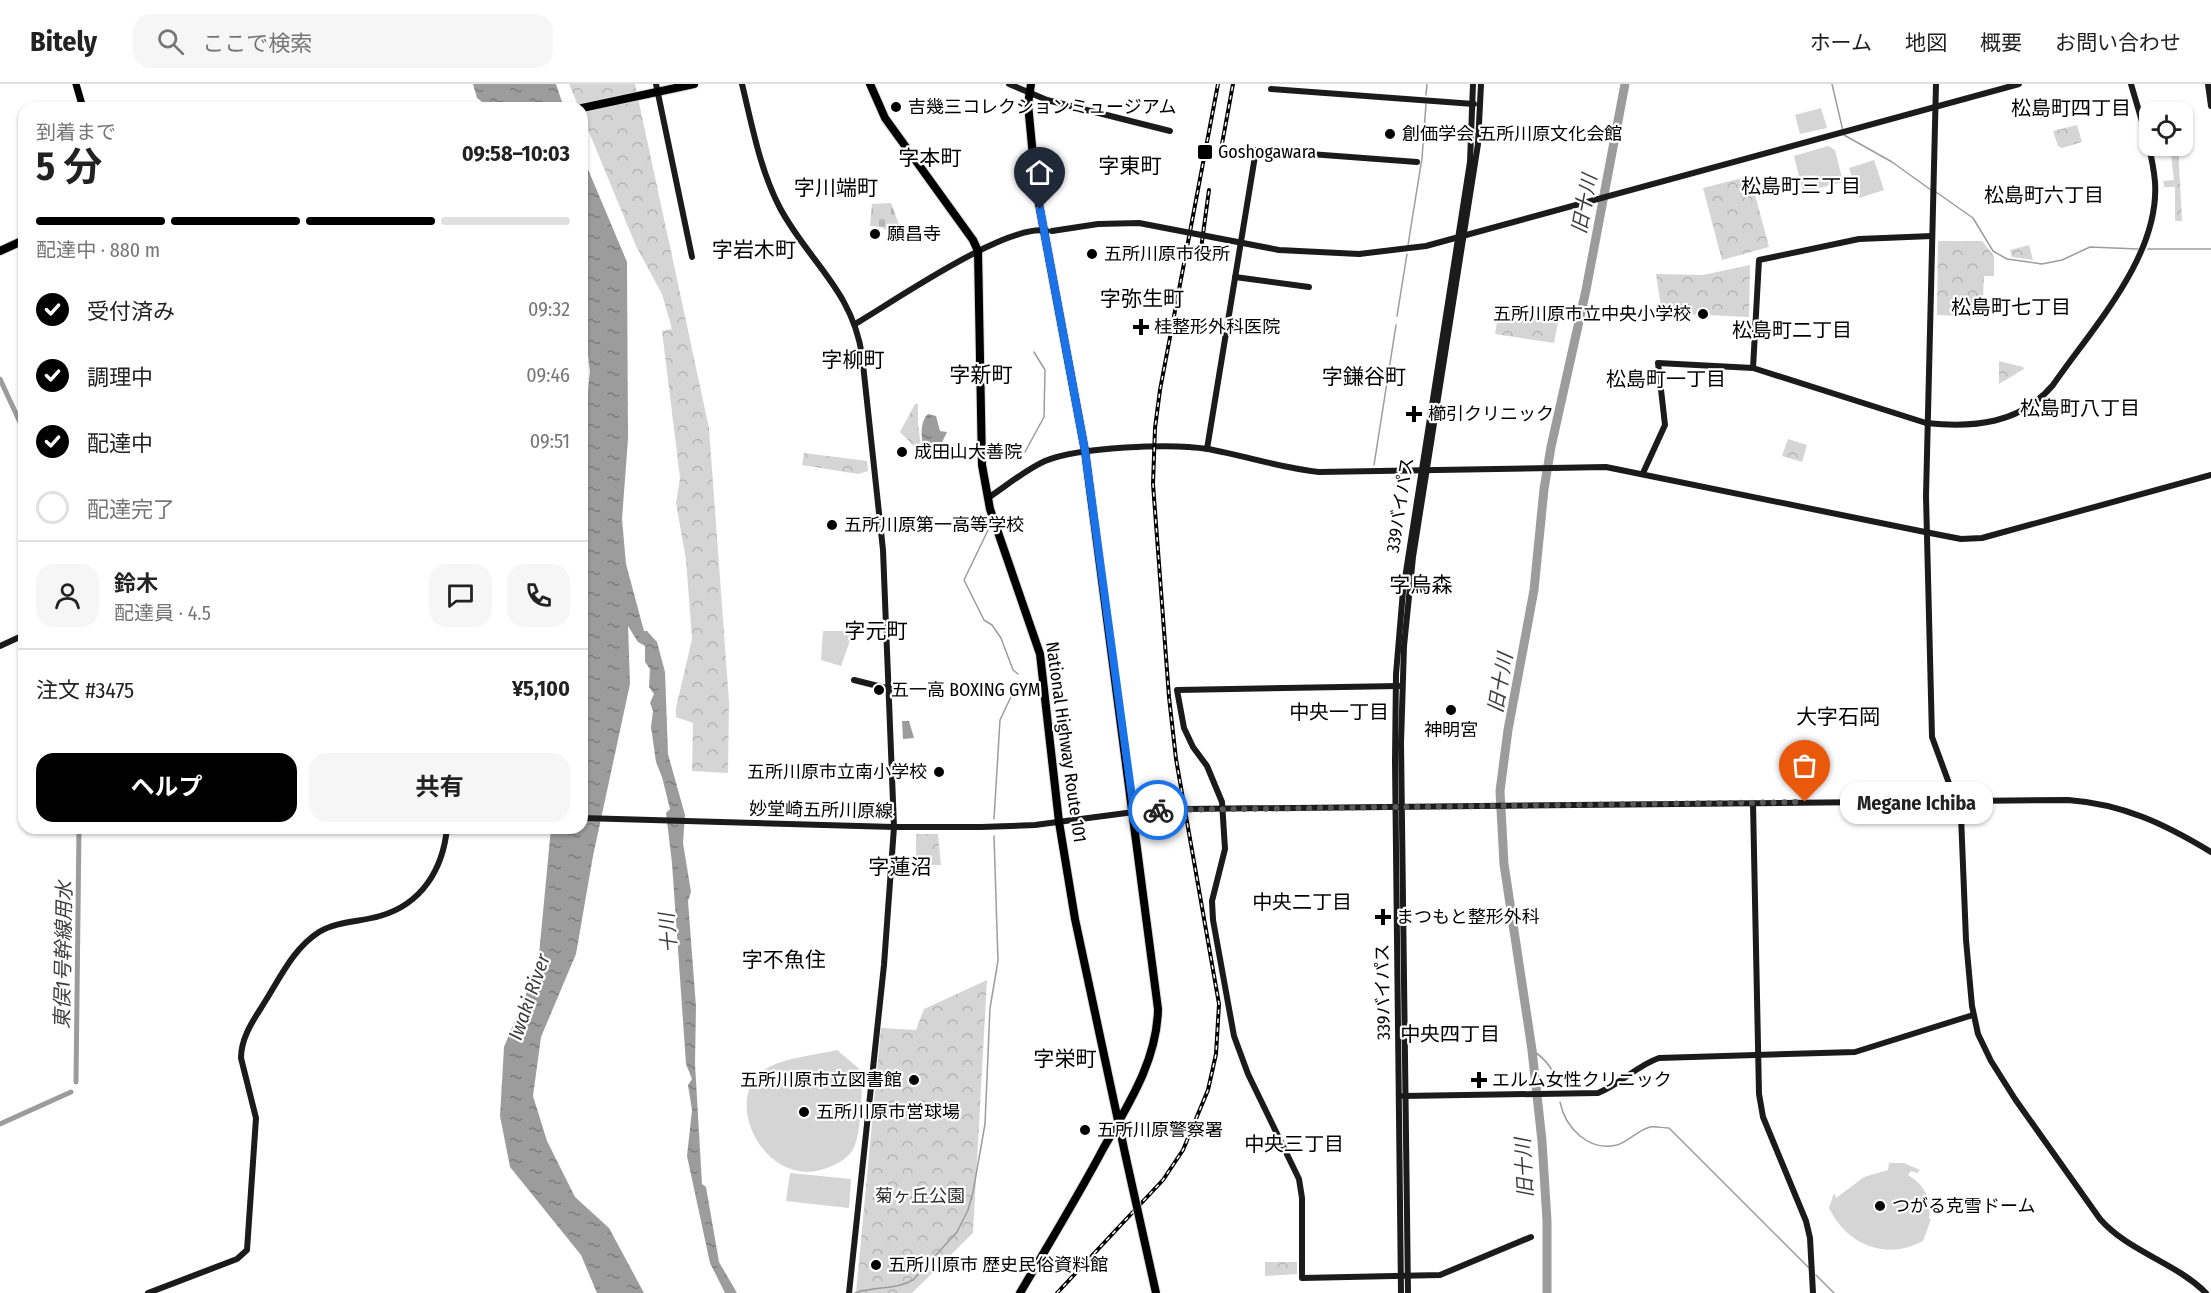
<!DOCTYPE html>
<html lang="ja">
<meta charset="utf-8">
<style>
body{margin:0;font-family:"Fira Sans Condensed","Noto Sans JP",sans-serif;background:#f6f6f6;color:#222;height:100vh;display:flex;flex-direction:column;font-size:22px;white-space:nowrap}
*{box-sizing:border-box;margin:0}
p{font-size:20px;color:#767676}
.icon{flex:none;width:33px;height:33px;fill:none;stroke:currentColor;stroke-width:2;stroke-linecap:round;stroke-linejoin:round}
.map{position:relative;flex:1;overflow:hidden}
.drawer{position:absolute;left:18px;top:18px;width:570px;height:732px;display:flex;flex-direction:column;background:#fff;border-radius:18px;box-shadow:0 2px 4px #0004}
.drawer>*{flex:none}
.fabs{position:absolute;left:2139px;top:18px;display:grid;gap:12px}
.fabs a{display:grid;place-items:center;width:54px;height:54px;border-radius:12px;background:#fff;box-shadow:0 2px 4px #0004;font-size:30px}
.pin{position:absolute;display:grid;place-items:center;width:51px;height:51px;color:#fff;margin:-62px -26px;border-radius:50% 50% 50% 0;rotate:-45deg;box-shadow:0 0 6px #0007}
.pin .icon{rotate:45deg}
.courier{position:absolute;display:grid;place-items:center;width:60px;height:60px;margin:-30px;border:4px solid #1a73e8;border-radius:50%;background:#fff;color:#222;box-shadow:0 2px 8px #0007}
.bubble{position:absolute;height:42px;border-radius:18px;background:#fff;box-shadow:0 2px 4px #0004;font-size:20px;font-weight:700;line-height:42px;text-align:center}
.overview em{font-style:normal;font-weight:700}
.overview div{display:flex;flex-direction:column-reverse}
.overview{display:flex;align-items:center;justify-content:space-between;height:102px;padding:0 18px}
h1{font-size:39px;font-weight:700;line-height:45px}
.bar{display:grid;grid-template-columns:repeat(4,1fr);gap:9px 6px;align-content:center;height:72px;padding:0 18px}
.bar i{height:8px;border-radius:4px;background:#e0e0e0}
.bar .current{background:#000}
.bar p{grid-column:span 4}
.line{display:flex;align-items:center;gap:15px;padding:0 18px;border-top:2px solid #e0e0e0}
.line div{flex:1}
.round{display:grid;place-items:center;flex:none;width:63px;height:63px;border-radius:18px;background:#f6f6f6}
ol{padding:0 18px;list-style:none}
li{display:flex;align-items:center;gap:18px;height:66px}
li p{margin-inline-start:auto}
li .icon{padding:6px;border-radius:50%;background:#000;color:#fff;stroke-width:4}
li:last-child{color:#767676}
li i{width:33px;height:33px;border:3px solid #e0e0e0;border-radius:50%}
.cta{display:flex;gap:12px;margin-top:auto;padding:12px 18px}
.cta a{flex:1;height:69px;border-radius:18px;background:#000;color:#fff;font-size:24px;font-weight:700;line-height:69px;text-align:center}
.cta a+a{background:#f6f6f6;color:#222}
header{display:flex;align-items:center;gap:36px;box-sizing:border-box;height:84px;padding:0 30px;background:#fff;border-bottom:2px solid #e0e0e0}
header strong{font-size:28px}
nav{display:flex;gap:33px;margin-inline-start:auto;font-size:21px}
.search{width:420px;height:54px;background:#f6f6f6;display:flex;align-items:center;gap:15px;box-sizing:border-box;padding:0 21px;border-radius:18px;color:#767676;font-size:22px}
.map>svg:first-child{display:block}
.cemetery{fill:url(#cemetery-stones)}
.park{fill:url(#park-crowns)}
.pitch{fill:#d5d5d5}
.water{fill:url(#water-ripples)}
.lines{fill:none;stroke-linecap:round;stroke-linejoin:round}
.stream{stroke:#9c9c9c;stroke-width:1.5}
.canal{stroke:#9c9c9c;stroke-width:5}
.river{stroke:#9c9c9c;stroke-width:9}
.primary-casing{stroke:#dbdbdb;stroke-width:8}
.highway-casing{stroke:#dbdbdb;stroke-width:10}
.secondary{stroke:#1b1b1b;stroke-width:6}
.primary{stroke:#000;stroke-width:7}
.highway{stroke:#000;stroke-width:8}
.rail-casing{stroke:#000;stroke-width:4}
.rail{stroke:#fff;stroke-width:1.5;stroke-dasharray:4.5;stroke-linecap:butt}
.highway-bridge-casing{stroke:#dbdbdb;stroke-width:10;stroke-linecap:butt}
.secondary-bridge{stroke:#1b1b1b;stroke-width:6}
.highway-bridge{stroke:#000;stroke-width:8}
.done{stroke:#595959;stroke-width:6;stroke-dasharray:0 10.8}
.route{stroke:#1a73e8;stroke-width:8}
.poi-dot{fill:#000;stroke:#fff;stroke-width:2}
.labels{text-anchor:middle;stroke-width:4.5;stroke-linejoin:round;paint-order:stroke}
.poi-label{font-size:18px;fill:#000;stroke:#fff;text-anchor:start}
.street-label{font-size:18px;fill:#000;stroke:#fff}
.park-label{font-size:18px;fill:#2c2c2c;stroke:#fff}
.neighbourhood-label{font-size:20px;fill:#000;stroke:#fff}
.water-label{font-size:20px;font-style:italic;fill:#3d3d3d;stroke:#fff}
.quarter-label{font-size:21px;fill:#000;stroke:#fff}
</style>
<header>
<strong>Bitely</strong>
<div class="search"><svg class="icon" aria-label="search" viewBox="0 0 24 24"><circle cx="10" cy="10" r="6"/><path d="M15 15l6 6"/></svg>ここで検索</div>
<nav><a>ホーム</a><a>地図</a><a>概要</a><a>お問い合わせ</a></nav>
</header>
<div class="map">
<svg width="2211" height="1209" viewBox="0 0 2211 1209">
<defs>
<pattern id="cemetery-stones" width="16" height="16" patternUnits="userSpaceOnUse" patternTransform="scale(1.5)"><rect width="16" height="16" fill="#d5d5d5"/><path d="M2 7V4a2 2 0 0 1 4 0v3zM10 15v-3a2 2 0 0 1 4 0v3z" fill="#b5b5b5"/></pattern>
<pattern id="park-crowns" width="20" height="18" patternUnits="userSpaceOnUse" patternTransform="scale(1.5)"><rect width="20" height="18" fill="#d5d5d5"/><path d="M2 6a3 3 0 1 1 6 0M12 15a3 3 0 1 1 6 0" fill="none" stroke="#b5b5b5"/></pattern>
<pattern id="water-ripples" width="26" height="14" patternUnits="userSpaceOnUse" patternTransform="scale(1.5)"><rect width="26" height="14" fill="#9c9c9c"/><path d="M2 4q2-2 4 0t4 0M15 11q2-2 4 0t4 0" fill="none" stroke="#7d7d7d"/></pattern>
</defs>
<rect width="100%" height="100%" fill="#fff"/>
<!-- cemetery -->
<polygon class="cemetery" points="891,119 901,146 890,153 890,148 881,143 870,142 872,120"/>
<!-- park -->
<g class="park">
<polygon points="569,0 635,0 709,344 729,618 728,689 692,687 693,639 676,633 676,624 692,555 686,476 676,419 680,394 662,247 672,245 662,210 636,162 582,31 582,24 579,24"/>
<polygon points="2077,41 2082,58 2062,64 2058,62 2053,47"/>
<polygon points="2166,62 2178,62 2182,137 2175,137 2175,103 2164,103 2163,97 2174,96 2170,62"/>
<polygon points="1750,92 1769,163 1722,176 1703,104"/>
<polygon points="1938,157 1982,157 1994,172 1994,192 1984,192 1982,233 1937,231"/>
<polygon points="2029,161 2033,176 2012,173 2010,166"/>
<polygon points="1750,181 1749,233 1662,229 1656,190 1703,191"/>
<polygon points="1500,220 1560,229 1554,259 1495,250"/>
<polygon points="1999,277 2023,283 2024,285 1999,300"/>
<polygon points="915,320 918,320 918,340 922,370 900,348"/>
<polygon points="1788,355 1807,361 1802,378 1782,372"/>
<polygon points="804,369 867,377 868,387 858,390 802,381"/>
<polygon points="916,750 938,750 941,781 916,781"/>
<polygon points="987,896 973,1149 912,1209 856,1209 881,944 916,946 924,925"/>
<polygon points="1265,1178 1297,1178 1297,1190 1265,1192"/>
</g>
<!-- pitch -->
<g class="pitch">
<polygon points="1821,24 1827,44 1800,50 1795,31"/>
<polygon points="1828,62 1835,66 1843,98 1803,108 1794,72"/>
<polygon points="1874,76 1884,106 1859,114 1849,84"/>
<polygon points="823,547 844,547 852,551 841,582 821,576"/>
<path d="M837,966L863,988C861,1009 862,1042 855,1061C852,1071 841,1078 832,1082C765,1113 716,1009 769,983C789,973 816,971 837,966Z"/>
<path d="M1889,1079H1904L1920,1086L1917,1089L1911,1087L1908,1091C1925,1101 1932,1116 1929,1135H1931L1923,1157C1886,1177 1847,1161 1829,1124L1834,1109L1836,1114L1864,1093L1888,1086Z"/>
<polygon points="790,1089 851,1095 849,1124 786,1117"/>
</g>
<!-- water -->
<g class="water">
<polygon points="473,0 556,0 564,24 490,24 477,14"/>
<polygon points="582,71 627,178 628,355 622,435 626,480 644,547 647,547 657,558 665,588 668,670 685,731 683,759 691,808 688,817 696,923 695,980 702,1100 706,1103 719,1178 737,1209 725,1209 710,1179 687,1072 692,1026 688,1001 692,995 686,980 672,779 666,729 670,725 662,693 656,678 651,643 653,627 650,619 654,610 649,603 650,585 645,578 645,562 638,558 628,542 630,600 593,772 576,870 541,953 533,1012 547,1057 575,1113 609,1144 644,1209 597,1209 581,1171 510,1083 500,1032 504,963 538,881 551,744 582,744 582,369 590,287 582,226"/>
<path d="M928,330L936,332L940,347L947,348L936,371L929,373C921,363 918,339 928,330Z"/>
<polygon points="902,637 909,637 914,654 903,655"/>
</g>
<g class="lines">
<!-- stream -->
<g class="stream">
<polyline points="1832,0 1843,47"/>
<polyline points="1426,11 1427,0"/>
<polyline points="1844,51 1892,78 1931,106"/>
<polyline points="1936,108 1973,134 1993,167 2007,175 2042,180 2062,176 2090,163 2138,165"/>
<polyline points="1408,161 1422,74 1426,20"/>
<polyline points="2148,165 2211,165"/>
<polyline points="1397,232 1407,170"/>
<polyline points="1025,368 1044,333 1045,286 1034,268"/>
<polyline points="1374,381 1396,241"/>
<polyline points="990,442 964,496 984,536 992,541 1001,554 1013,586 1018,590"/>
<polyline points="994,735 1000,636 1018,598"/>
<path d="M1532,966C1546,975 1555,986 1558,1003"/>
<path d="M1560,1018C1565,1043 1588,1068 1617,1061C1628,1058 1638,1046 1650,1043C1656,1042 1663,1044 1669,1044L1810,1185"/>
<polyline points="1816,1191 1834,1209"/>
<path d="M855,1209C874,1202 896,1206 913,1196L957,1148L968,1126L973,1108L985,1040L990,924L998,877L994,752"/>
</g>
<!-- canal -->
<g class="canal">
<polyline points="0,295 24,347"/>
<polyline points="76,998 79,744"/>
<polyline points="0,1040 71,1008"/>
</g>
<!-- river -->
<polyline class="river" points="1547,1209 1547,1137 1542,1057 1532,966 1504,780 1500,707 1508,646 1534,506 1544,405 1551,363 1586,206 1625,0"/>
<!-- primary casing -->
<g class="primary-casing">
<polyline id="primary" points="76,0 83,24"/>
</g>
<!-- highway casing -->
<g class="highway-casing">
<g id="highway">
<polyline points="870,0 885,34 973,156 978,167 982,381 990,425 1040,570 1059,738 1075,835 1126,1074"/>
<polyline points="582,24 694,0"/>
<polyline points="0,167 24,156"/>
<path d="M1020,1209C1048,1161 1077,1114 1103,1065C1128,1021 1157,977 1158,925L1085,367L1036,104L1028,20L1031,0"/>
</g>
</g>
<!-- secondary -->
<g class="secondary">
<polyline points="656,0 692,173"/>
<path d="M742,0C752,41 760,86 780,124C809,178 852,206 862,271L883,466L894,743L884,881L849,1209"/>
<polyline points="1009,0 1047,16 1170,47"/>
<path d="M1936,0L1926,412L1932,653L1961,732L1966,856L1972,922L1978,950L1991,977L2015,1015L2100,1135C2129,1168 2175,1178 2206,1209"/>
<polyline points="2208,0 2211,22"/>
<polyline points="1271,5 1474,20"/>
<polyline points="1359,170 1426,162 2019,0"/>
<polyline points="1235,193 1309,203"/>
<path d="M855,240C893,218 1008,138 1047,147"/>
<polyline points="1753,284 1759,176 1859,155 1932,152"/>
<polyline points="1207,365 1256,66 1417,78"/>
<path d="M1643,389L1665,341L1658,279L1753,284L1926,339C1974,344 2020,340 2053,301C2093,243 2160,172 2155,98C2152,65 2140,32 2131,0"/>
<path d="M988,414C1006,402 1025,386 1045,377C1079,363 1171,359 1208,365C1246,372 1281,384 1319,388L1606,383L1925,448L1961,455L1982,454L2211,391"/>
<polyline points="0,562 24,551"/>
<polyline points="854,596 890,605"/>
<polyline points="1399,602 1177,606 1184,644 1193,663 1207,682 1222,718 1225,765 1212,817 1213,836 1234,952 1248,990 1299,1095 1302,1114 1302,1194 1440,1191 1531,1153"/>
<polyline points="1753,719 1759,1010 1763,1033 1806,1137 1810,1154 1813,1209"/>
<path d="M582,734L894,743H981L1035,741L1134,728L1186,725L2068,716C2123,720 2165,740 2211,768"/>
<path d="M1403,1012L1598,1009C1621,1000 1636,982 1659,974L1855,968L1973,931"/>
<path d="M148,1209L237,1175L247,1166L256,1034L241,974C241,952 255,934 266,916C281,892 294,864 319,848C337,837 360,838 380,832C422,820 443,785 447,744"/>
<polyline points="1401,1209 1395,677 1396,590 1403,507 1470,78 1473,0"/>
<polyline points="1408,1209 1401,659 1404,562 1413,473 1478,60 1481,0"/>
</g>
<!-- primary -->
<use href="#primary" class="primary"/>
<!-- highway -->
<use href="#highway" class="highway"/>
<!-- rail casing -->
<g class="rail-casing">
<g id="rail">
<polyline points="1222,60 1233,0"/>
<polyline points="1201,165 1209,106"/>
<polyline points="1057,1209 1163,1096 1183,1066 1208,1006 1216,970 1219,920 1176,675 1169,613 1153,400 1155,344 1160,306 1218,0"/>
</g>
</g>
<!-- rail -->
<use href="#rail" class="rail"/>
<!-- highway-bridge casing -->
<g class="highway-bridge-casing">
<polyline id="highway-bridge" points="1126,1074 1156,1209"/>
</g>
<!-- secondary-bridge -->
<polyline class="secondary-bridge" points="1052,147 1098,140 1139,139 1279,166 1359,170"/>
<!-- highway-bridge -->
<use href="#highway-bridge" class="highway-bridge"/>
</g>
<g class="lines">
<!-- done -->
<polyline class="done" points="1158,726 1805,718"/>
<!-- route -->
<polyline class="route" points="1040,125 1085,367 1134,728 1158,726"/>
</g>
<!-- markers -->
<g class="poi-dot">
<circle cx="896" cy="23" r="6"/>
<circle cx="1390" cy="50" r="6"/>
<rect x="1197" y="60" width="16" height="16" rx="3"/>
<circle cx="875" cy="150" r="6"/>
<circle cx="1092" cy="170" r="6"/>
<circle cx="1703" cy="230" r="6"/>
<path d="M1138 234h6v6h6v6h-6v6h-6v-6h-6v-6h6z"/>
<path d="M1411 321h6v6h6v6h-6v6h-6v-6h-6v-6h6z"/>
<circle cx="902" cy="368" r="6"/>
<circle cx="832" cy="441" r="6"/>
<circle cx="879" cy="606" r="6"/>
<circle cx="1451" cy="626" r="6"/>
<circle cx="939" cy="688" r="6"/>
<path d="M1380 824h6v6h6v6h-6v6h-6v-6h-6v-6h6z"/>
<circle cx="914" cy="996" r="6"/>
<path d="M1476 987h6v6h6v6h-6v6h-6v-6h-6v-6h6z"/>
<circle cx="804" cy="1028" r="6"/>
<circle cx="1085" cy="1046" r="6"/>
<circle cx="1880" cy="1122" r="6"/>
<circle cx="876" cy="1181" r="6"/>
</g>
<g class="labels">
<!-- poi labels -->
<g class="poi-label">
<text x="908" y="29">吉幾三コレクションミュージアム</text>
<text x="1402" y="56">創価学会 五所川原文化会館</text>
<text x="1218" y="74">Goshogawara</text>
<text x="887" y="156">願昌寺</text>
<text x="1104" y="176">五所川原市役所</text>
<text x="1691" y="236" text-anchor="end">五所川原市立中央小学校</text>
<text x="1154" y="249">桂整形外科医院</text>
<text x="1428" y="336">櫛引クリニック</text>
<text x="914" y="374">成田山大善院</text>
<text x="844" y="447">五所川原第一高等学校</text>
<text x="891" y="612">五一高 BOXING GYM</text>
<text x="1451" y="652" text-anchor="middle">神明宮</text>
<text x="927" y="694" text-anchor="end">五所川原市立南小学校</text>
<text x="1396" y="839">まつもと整形外科</text>
<text x="902" y="1002" text-anchor="end">五所川原市立図書館</text>
<text x="1492" y="1002">エルム女性クリニック</text>
<text x="816" y="1034">五所川原市営球場</text>
<text x="1097" y="1052">五所川原警察署</text>
<text x="1892" y="1128">つがる克雪ドーム</text>
<text x="888" y="1187">五所川原市 歴史民俗資料館</text>
</g>
<!-- street labels -->
<g class="street-label">
<text transform="translate(1400 421) rotate(-81)" y="6">339バイパス</text>
<text transform="translate(1066 658) rotate(82)" y="6">National Highway Route 101</text>
<text transform="translate(821 726) rotate(1)" y="6">妙堂崎五所川原線</text>
<text transform="translate(1383 908) rotate(-91)" y="6">339バイパス</text>
</g>
<!-- park labels -->
<g class="park-label">
<text x="920" y="1118">菊ヶ丘公園</text>
</g>
<!-- neighbourhood labels -->
<g class="neighbourhood-label">
<text x="2071" y="31">松島町四丁目</text>
<text x="1801" y="109">松島町三丁目</text>
<text x="2044" y="118">松島町六丁目</text>
<text x="2011" y="230">松島町七丁目</text>
<text x="1792" y="253">松島町二丁目</text>
<text x="1666" y="302">松島町一丁目</text>
<text x="2080" y="331">松島町八丁目</text>
<text x="1339" y="635">中央一丁目</text>
<text x="1302" y="825">中央二丁目</text>
<text x="1450" y="957">中央四丁目</text>
<text x="1294" y="1067">中央三丁目</text>
</g>
<!-- water labels -->
<g class="water-label">
<text transform="translate(1584 120) rotate(-79)" y="7">旧十川</text>
<text transform="translate(1500 599) rotate(-80)" y="7">旧十川</text>
<text transform="translate(668 849) rotate(-95)" y="7">十川</text>
<text transform="translate(63 871) rotate(-89)" y="7">東俣1号幹線用水</text>
<text transform="translate(529 913) rotate(-71)" y="7">Iwaki River</text>
<text transform="translate(1524 1084) rotate(-93)" y="7">旧十川</text>
</g>
<!-- quarter labels -->
<g class="quarter-label">
<text x="930" y="81">字本町</text>
<text x="1130" y="89">字東町</text>
<text x="836" y="111">字川端町</text>
<text x="754" y="173">字岩木町</text>
<text x="1142" y="222">字弥生町</text>
<text x="853" y="283">字柳町</text>
<text x="981" y="298">字新町</text>
<text x="1364" y="300">字鎌谷町</text>
<text x="1421" y="508">字烏森</text>
<text x="876" y="554">字元町</text>
<text x="1838" y="640">大字石岡</text>
<text x="900" y="790">字蓮沼</text>
<text x="784" y="883">字不魚住</text>
<text x="1065" y="982">字栄町</text>
</g>
</g>
</svg>
<div class="fabs">
<a><svg class="icon" aria-label="locate" viewBox="0 0 24 24"><circle cx="12" cy="12" r="6"/><path d="M12 2v4M12 18v4M2 12h4M18 12h4"/></svg></a>
</div>
<div class="pin" style="left:1805px;top:718px;background:#ea580c"><svg class="icon" aria-label="bag" viewBox="0 0 24 24"><path d="M5 8h14l-1 12H6zM9 8a3 3 0 0 1 6 0"/></svg></div>
<div class="pin" style="left:1040px;top:125px;background:#1f2937"><svg class="icon" aria-label="home" viewBox="0 0 24 24"><path d="M3 11l9-7 9 7M6 9v11h12V9"/></svg></div>
<div class="courier" style="left:1158px;top:726px"><svg class="icon" aria-label="bike" viewBox="0 0 24 24"><circle cx="6" cy="16" r="4"/><circle cx="18" cy="16" r="4"/><path d="M6 16l4-8h5l3 8M10 8l3 8H6M13 5h3"/></svg></div>
<div class="bubble" style="left:1840px;top:698px;width:153px">Megane Ichiba</div>
<section class="drawer">
<div class="overview"><div><h1>5 分</h1><p>到着まで</p></div><em>09:58–10:03</em></div>
<div class="bar"><i class="current"></i><i class="current"></i><i class="current"></i><i></i><p>配達中 · 880 m</p></div>
<ol>
<li><svg class="icon" aria-label="check" viewBox="0 0 24 24"><path d="M5 12l5 5 9-10"/></svg>受付済み<p>09:32</p></li>
<li><svg class="icon" aria-label="check" viewBox="0 0 24 24"><path d="M5 12l5 5 9-10"/></svg>調理中<p>09:46</p></li>
<li><svg class="icon" aria-label="check" viewBox="0 0 24 24"><path d="M5 12l5 5 9-10"/></svg>配達中<p>09:51</p></li>
<li><i></i>配達完了</li>
</ol>
<div class="line" style="height:108px"><a class="round"><svg class="icon" aria-label="person" viewBox="0 0 24 24"><circle cx="12" cy="8" r="4"/><path d="M4 21q1-7 8-7t8 7"/></svg></a><div><b>鈴木</b><p>配達員 · 4.5</p></div><a class="round"><svg class="icon" aria-label="chat" viewBox="0 0 24 24"><path d="M4 5h16v11H9l-5 4z"/></svg></a><a class="round"><svg class="icon" aria-label="phone" viewBox="0 0 24 24"><path d="M5 4h4l2 5-3 2q2 4 5 5l2-3 5 2v4C11 20 4 13 5 4z"/></svg></a></div>
<div class="line" style="height:78px"><div>注文 #3475</div><b>¥5,100</b></div>
<div class="cta"><a>ヘルプ</a><a>共有</a></div>
</section>
</div>
